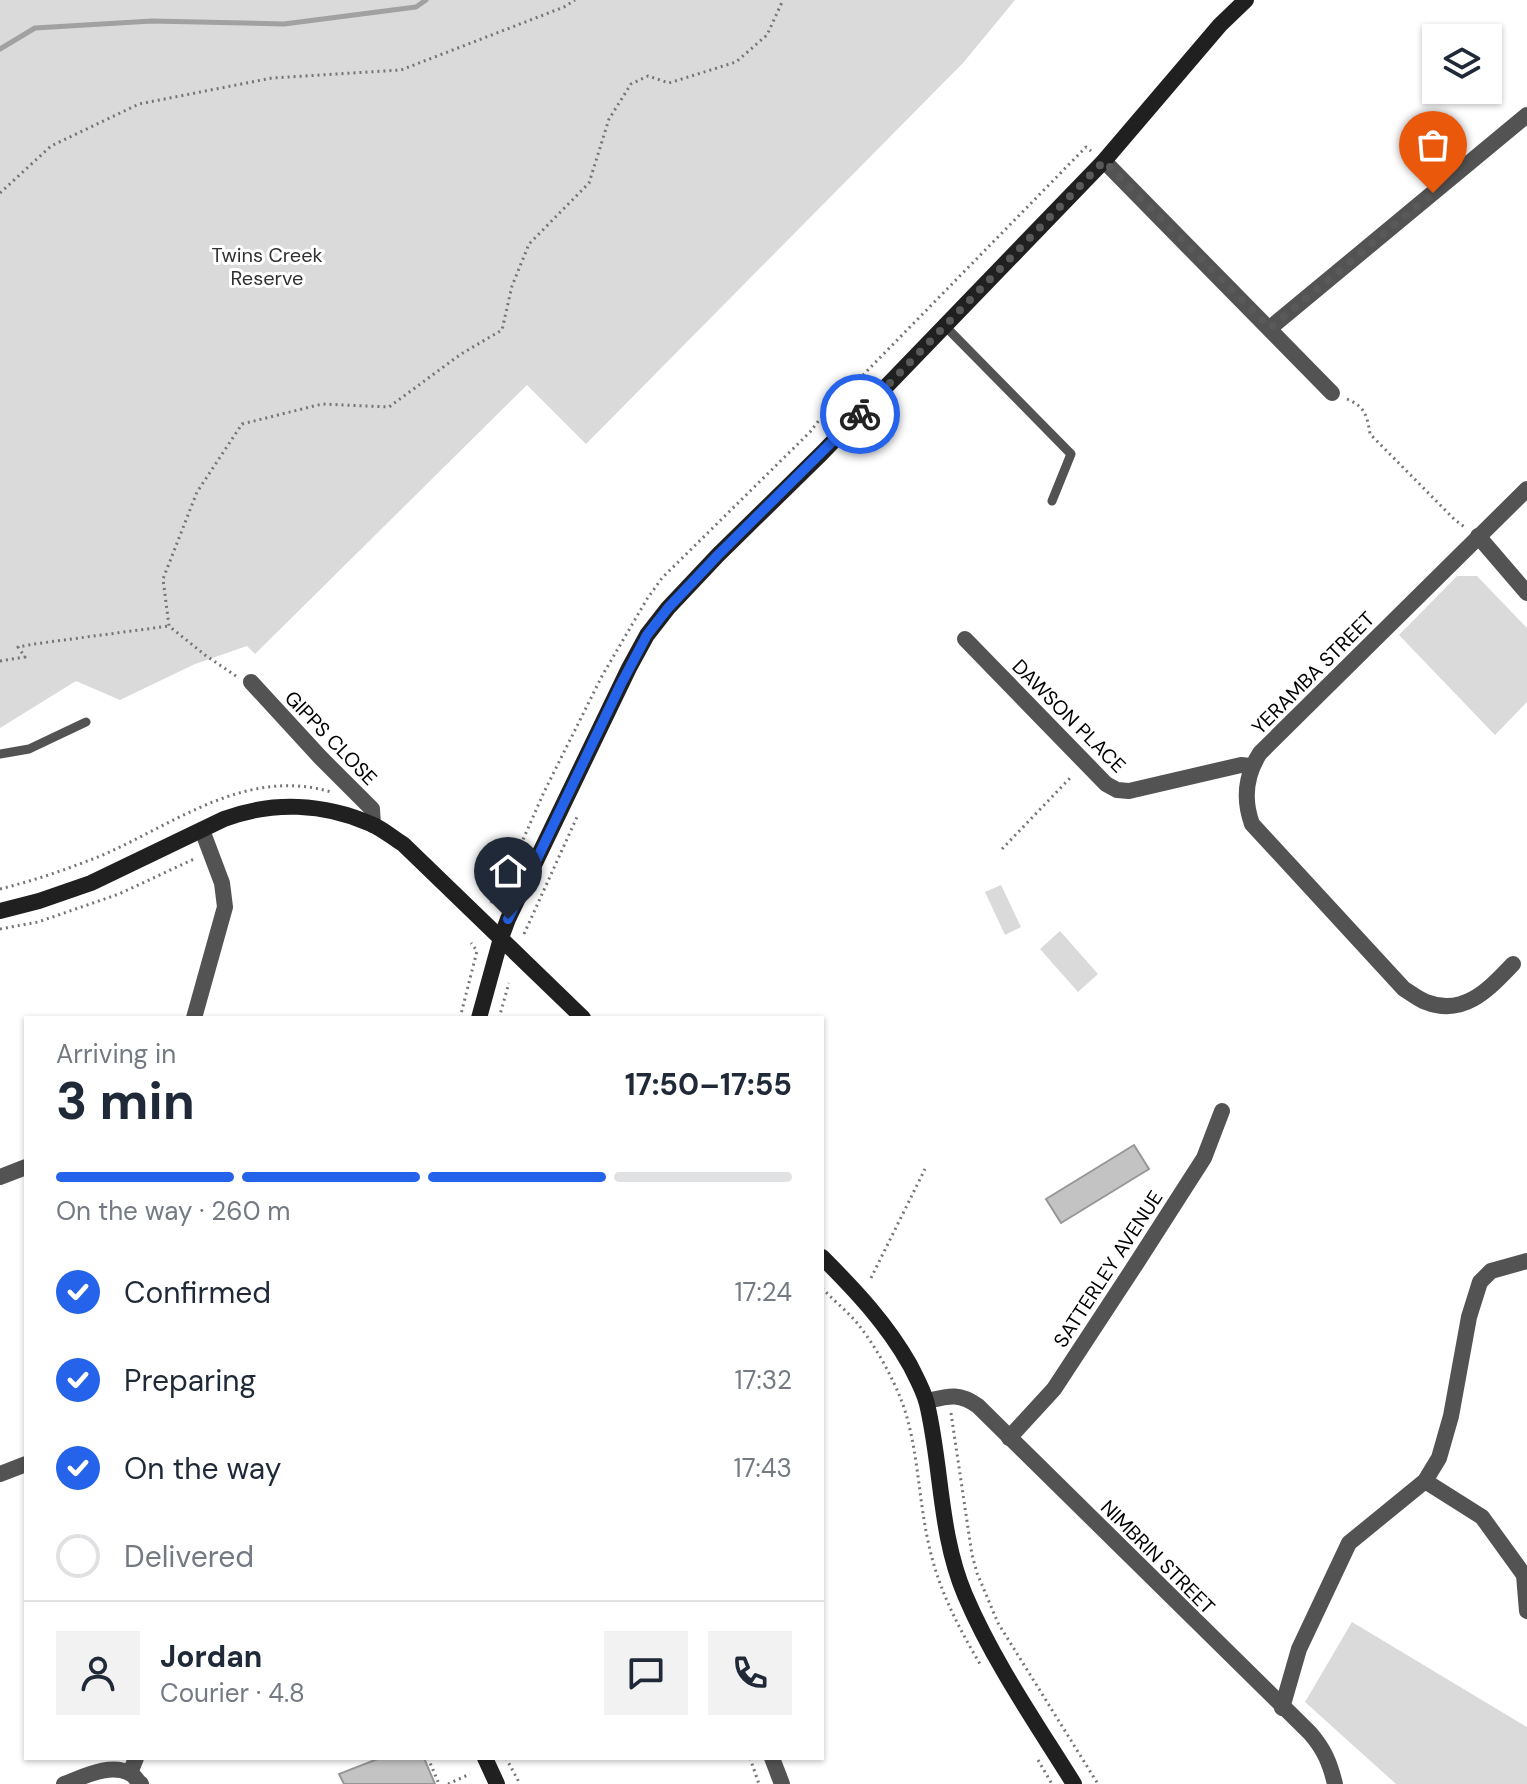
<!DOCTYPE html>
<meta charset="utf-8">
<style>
body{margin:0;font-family:"DM Sans",sans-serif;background:#f2f2f3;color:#1f2937;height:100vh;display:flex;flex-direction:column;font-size:30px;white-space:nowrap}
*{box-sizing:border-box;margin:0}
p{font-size:26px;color:#747a83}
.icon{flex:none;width:44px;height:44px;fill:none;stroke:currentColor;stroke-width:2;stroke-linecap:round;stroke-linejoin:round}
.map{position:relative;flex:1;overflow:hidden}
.drawer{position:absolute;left:24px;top:1016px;width:800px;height:744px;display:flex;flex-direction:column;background:#fff;border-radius:0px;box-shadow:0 2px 6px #0004}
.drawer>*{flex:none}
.tools{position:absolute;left:1422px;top:24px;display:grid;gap:16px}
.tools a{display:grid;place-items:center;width:80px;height:80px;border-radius:0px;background:#fff;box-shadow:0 2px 6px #0004;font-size:40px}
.pin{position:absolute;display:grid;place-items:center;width:68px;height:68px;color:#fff;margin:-82px -34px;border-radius:50% 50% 50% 0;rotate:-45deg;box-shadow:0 0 8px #0007}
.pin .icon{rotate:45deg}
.courier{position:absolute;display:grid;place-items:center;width:80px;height:80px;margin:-40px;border:6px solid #2563eb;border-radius:50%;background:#fff;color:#222;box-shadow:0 2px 10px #0007}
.headline em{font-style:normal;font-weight:700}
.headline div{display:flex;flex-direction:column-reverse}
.headline{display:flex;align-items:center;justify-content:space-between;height:136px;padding:0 32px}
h1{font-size:52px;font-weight:700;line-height:60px}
.bar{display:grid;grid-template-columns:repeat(4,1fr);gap:12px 8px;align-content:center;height:96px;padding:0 32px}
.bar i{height:10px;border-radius:6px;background:#e0e1e3}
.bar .selected{background:#2563eb}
.bar p{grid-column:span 4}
.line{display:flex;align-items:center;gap:20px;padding:0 32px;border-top:2px solid #e0e1e3}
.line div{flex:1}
.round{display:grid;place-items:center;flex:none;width:84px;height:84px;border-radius:0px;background:#f2f2f3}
ol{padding:0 32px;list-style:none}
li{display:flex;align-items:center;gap:24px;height:88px}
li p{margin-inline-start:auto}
li .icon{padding:8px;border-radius:50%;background:#2563eb;color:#fff;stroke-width:4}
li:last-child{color:#747a83}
li i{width:44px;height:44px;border:4px solid #e0e1e3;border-radius:50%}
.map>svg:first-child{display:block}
.green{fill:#dadada}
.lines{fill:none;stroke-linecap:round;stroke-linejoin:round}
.stream{stroke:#a1a1a1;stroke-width:5}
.building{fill:#c3c3c3;stroke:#979797;stroke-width:2}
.path{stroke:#757575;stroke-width:3;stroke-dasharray:2 4;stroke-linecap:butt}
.lane{stroke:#535353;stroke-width:9}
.street{stroke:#535353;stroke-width:16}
.secondary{stroke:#202020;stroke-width:16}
.done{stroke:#595959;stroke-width:8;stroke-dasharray:0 14.4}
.route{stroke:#2563eb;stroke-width:10}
.labels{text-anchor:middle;stroke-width:6;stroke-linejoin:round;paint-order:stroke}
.park-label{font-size:20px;fill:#313131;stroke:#fff}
.street-label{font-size:20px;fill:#000;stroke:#fff}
</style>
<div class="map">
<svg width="1527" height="1784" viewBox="0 0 1527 1784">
<rect width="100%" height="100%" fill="#fff"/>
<!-- green -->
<g class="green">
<polygon points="0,0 1015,0 963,63 586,444 527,385 255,654 247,646 195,664 120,700 76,681 0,728"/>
<polygon points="1457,576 1477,576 1527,628 1527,702 1495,735 1399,635"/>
<polygon points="1001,885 1021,927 1005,935 985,892"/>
<polygon points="1060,931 1098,974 1078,992 1040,949"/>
<polygon points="1352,1622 1527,1727 1527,1784 1396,1784 1305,1702"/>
</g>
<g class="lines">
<!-- stream -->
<polyline class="stream" points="0,49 35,28 152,21 284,24 416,7 426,0"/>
</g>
<!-- building -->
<g class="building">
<polygon points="1134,1145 1149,1169 1061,1223 1046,1199"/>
<polygon points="380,1758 424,1758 435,1784 344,1784 339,1774"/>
</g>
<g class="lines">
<!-- path -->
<g class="path">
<polyline points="0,193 51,146 139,104 272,78 401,70 564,7 575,0"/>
<path d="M1347,399C1365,407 1367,415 1370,434L1455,520L1466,528"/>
<polyline points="0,661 25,657 18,647 34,644 169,626"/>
<polyline points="236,676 205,655 169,626 163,579 197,492 242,424 322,404 389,407 461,354 502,330 512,286 529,244 589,183 609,119 631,84 648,76 669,83 736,62 767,35 783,0"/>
<polyline points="1002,849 1072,776"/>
<path d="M0,889C36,880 71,868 105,854C177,822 248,767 331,792"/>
<polyline points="491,903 497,890 503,885 544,792 602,676 647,599 662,578 810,432 820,419 1086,147 1091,151"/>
<polyline points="0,929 38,922 119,894 194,859"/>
<polyline points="524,934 577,817"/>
<polyline points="460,1018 477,951 471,943"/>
<polyline points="499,1018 509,983"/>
<polyline points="871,1278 925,1169"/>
<path d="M822,1288C833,1300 846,1310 857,1323C875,1345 892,1376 902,1402C918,1446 918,1495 928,1541C937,1586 957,1625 980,1664"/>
<polyline points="951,1413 972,1555 977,1573 998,1623 1098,1784"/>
<polyline points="428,1758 439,1784"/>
<polyline points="506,1758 520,1784"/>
<polyline points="750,1758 759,1784"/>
<polyline points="1038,1760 1052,1784"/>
<polyline points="448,1784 470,1774"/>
</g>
<!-- lane -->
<g class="lane">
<polyline points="943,324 1071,454 1052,501"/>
<polyline points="0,754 29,749 86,722"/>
</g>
<!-- street -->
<g class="street">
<polyline points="1104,161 1332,393"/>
<polyline points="1270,328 1527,115"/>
<polyline points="1478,536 1527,593"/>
<polyline points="965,639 1106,784 1117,790 1129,791 1241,765 1251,766"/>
<polyline points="251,682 320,757 372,809 373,825"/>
<path d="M1513,964C1489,989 1464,1017 1426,1002C1418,999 1411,993 1404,989L1252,824C1243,799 1245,776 1260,753L1527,489"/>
<polyline points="194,1018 225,907 222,883 202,830"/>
<polyline points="0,1177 26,1167"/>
<path d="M927,1401C948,1396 959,1392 978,1406L1310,1733C1324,1749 1330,1763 1335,1784"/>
<polyline points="1009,1438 1054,1389 1136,1264 1204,1158 1222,1111"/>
<polyline points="0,1474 26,1464"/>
<polyline points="1425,1481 1482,1517 1524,1575 1527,1611"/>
<polyline points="1282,1708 1299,1649 1349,1543 1425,1481 1439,1458 1451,1416 1469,1317 1480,1282 1491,1271 1527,1261"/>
<polyline points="772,1758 782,1784"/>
<polyline points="130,1773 136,1758"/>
<path d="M64,1784C83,1777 111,1762 131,1774C135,1776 137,1781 141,1784"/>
</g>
<!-- secondary -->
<g class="secondary">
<path d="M0,911L39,901L91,883L224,819C272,801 324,803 371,824C383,829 393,838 403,844L583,1018"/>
<polyline points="479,1018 501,938 508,919 629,668 647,635 668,608 718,555 822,453 1104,161 1220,25 1246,0"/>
<path d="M822,1257C856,1291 887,1324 910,1365C916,1377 924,1391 927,1404C942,1467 939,1534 965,1595C993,1661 1036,1723 1074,1784"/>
<polyline points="485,1758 497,1784"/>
</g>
</g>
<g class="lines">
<!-- done -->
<polyline class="done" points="860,414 1104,161 1270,328 1433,193"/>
<!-- route -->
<polyline class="route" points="508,919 621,684 647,635 668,608 718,555 860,414"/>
</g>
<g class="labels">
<!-- park labels -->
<g class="park-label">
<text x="267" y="262">Twins Creek<tspan x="267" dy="23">Reserve</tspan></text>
</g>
<!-- street labels -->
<g class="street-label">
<text transform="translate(1313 673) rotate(-45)" y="7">YERAMBA STREET</text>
<text transform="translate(1069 716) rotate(45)" y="7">DAWSON PLACE</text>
<text transform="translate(331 738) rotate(46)" y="7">GIPPS CLOSE</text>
<text transform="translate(1108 1269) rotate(-57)" y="7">SATTERLEY AVENUE</text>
<text transform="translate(1158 1557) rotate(45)" y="7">NIMBRIN STREET</text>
</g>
</g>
</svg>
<div class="tools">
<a><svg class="icon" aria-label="layers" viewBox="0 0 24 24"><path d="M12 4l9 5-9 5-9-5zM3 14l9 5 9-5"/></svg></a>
</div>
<div class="pin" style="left:1433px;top:193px;background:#ea580c"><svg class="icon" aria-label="bag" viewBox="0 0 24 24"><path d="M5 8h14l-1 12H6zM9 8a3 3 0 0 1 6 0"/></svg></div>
<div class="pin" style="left:508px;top:919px;background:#1f2937"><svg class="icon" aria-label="home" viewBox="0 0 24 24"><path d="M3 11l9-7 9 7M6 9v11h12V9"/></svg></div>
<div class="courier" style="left:860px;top:414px"><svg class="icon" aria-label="bike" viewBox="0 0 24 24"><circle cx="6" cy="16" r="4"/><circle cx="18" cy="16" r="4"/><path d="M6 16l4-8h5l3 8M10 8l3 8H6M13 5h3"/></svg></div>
<section class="drawer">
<div class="headline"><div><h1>3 min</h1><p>Arriving in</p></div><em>17:50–17:55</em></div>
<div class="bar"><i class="selected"></i><i class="selected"></i><i class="selected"></i><i></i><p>On the way · 260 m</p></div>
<ol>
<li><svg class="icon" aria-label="check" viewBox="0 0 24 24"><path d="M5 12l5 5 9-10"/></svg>Confirmed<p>17:24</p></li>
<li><svg class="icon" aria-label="check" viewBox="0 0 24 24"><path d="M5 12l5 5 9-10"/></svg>Preparing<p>17:32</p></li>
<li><svg class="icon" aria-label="check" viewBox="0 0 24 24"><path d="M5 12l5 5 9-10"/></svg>On the way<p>17:43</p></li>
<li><i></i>Delivered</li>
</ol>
<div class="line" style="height:144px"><a class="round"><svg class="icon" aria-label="person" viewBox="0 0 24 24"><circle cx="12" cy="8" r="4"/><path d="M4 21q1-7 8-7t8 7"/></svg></a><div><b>Jordan</b><p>Courier · 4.8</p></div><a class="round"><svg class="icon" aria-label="chat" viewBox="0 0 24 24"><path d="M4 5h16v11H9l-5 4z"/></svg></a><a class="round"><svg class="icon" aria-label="phone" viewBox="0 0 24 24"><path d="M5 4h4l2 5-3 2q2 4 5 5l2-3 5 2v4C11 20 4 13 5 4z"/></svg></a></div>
</section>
</div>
